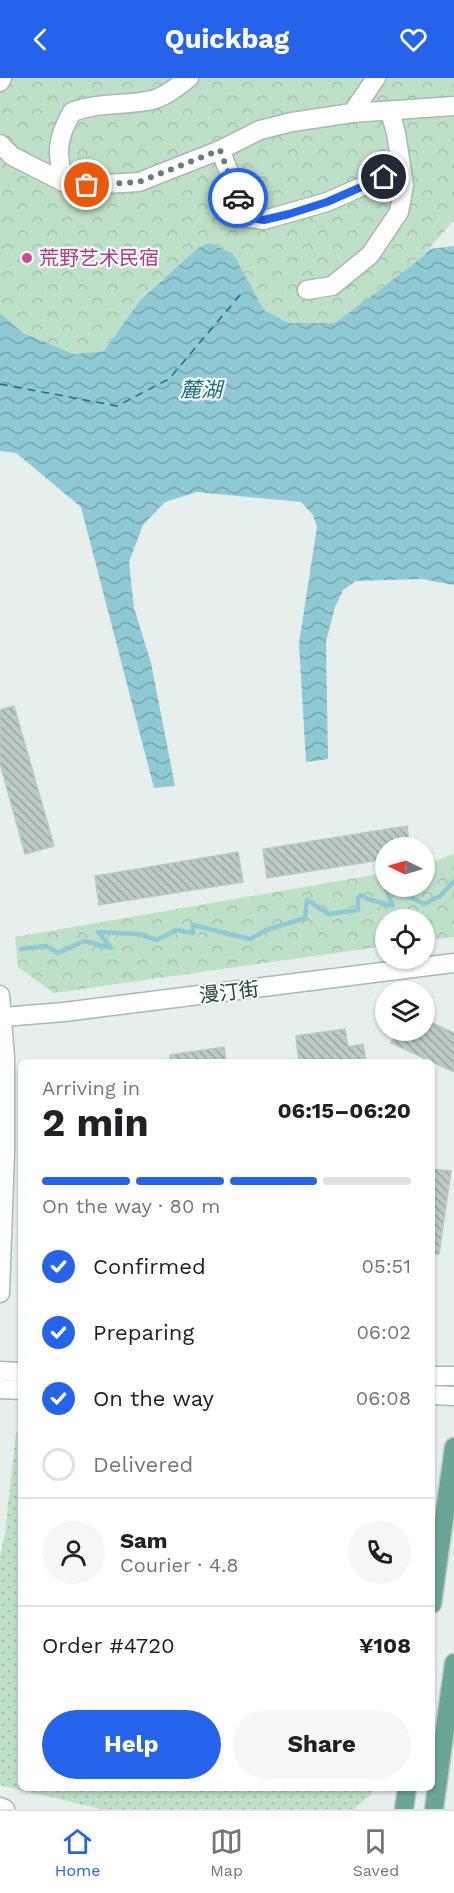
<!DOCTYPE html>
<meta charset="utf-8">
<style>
body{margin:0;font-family:"Work Sans","Noto Sans SC",sans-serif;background:#f6f6f6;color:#202124;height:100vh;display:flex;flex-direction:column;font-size:22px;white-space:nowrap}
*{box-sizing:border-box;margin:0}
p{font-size:20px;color:#757577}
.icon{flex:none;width:33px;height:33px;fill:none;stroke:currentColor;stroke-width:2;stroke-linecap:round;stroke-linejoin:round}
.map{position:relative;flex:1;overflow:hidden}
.side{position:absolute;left:18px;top:981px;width:417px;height:732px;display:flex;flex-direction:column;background:#fff;border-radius:9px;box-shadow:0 2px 4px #0004}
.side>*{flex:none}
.needle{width:39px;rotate:275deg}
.buttons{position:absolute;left:375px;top:759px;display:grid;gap:12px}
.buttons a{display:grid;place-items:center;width:60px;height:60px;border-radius:50%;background:#fff;box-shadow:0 2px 4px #0004;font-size:30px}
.pin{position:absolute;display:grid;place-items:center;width:51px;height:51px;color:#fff;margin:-26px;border:3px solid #fff;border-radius:50%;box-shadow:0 2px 6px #0007}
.courier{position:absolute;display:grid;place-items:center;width:60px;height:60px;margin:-30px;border:4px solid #2563eb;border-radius:50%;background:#fff;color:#222;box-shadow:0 2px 8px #0007}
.overview em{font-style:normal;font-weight:700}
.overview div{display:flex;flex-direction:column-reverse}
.overview{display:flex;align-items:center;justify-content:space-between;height:102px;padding:0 24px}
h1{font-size:39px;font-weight:700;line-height:45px}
.bar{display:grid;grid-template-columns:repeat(4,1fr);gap:9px 6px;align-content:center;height:72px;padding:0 24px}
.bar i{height:8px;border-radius:4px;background:#e0e0e0}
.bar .on{background:#2563eb}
.bar p{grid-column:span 4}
.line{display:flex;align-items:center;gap:15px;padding:0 24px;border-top:2px solid #e0e0e0}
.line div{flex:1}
.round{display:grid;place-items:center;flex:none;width:63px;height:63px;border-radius:32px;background:#f6f6f6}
ol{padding:0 24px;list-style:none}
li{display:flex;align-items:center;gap:18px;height:66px}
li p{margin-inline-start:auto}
li .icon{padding:6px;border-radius:50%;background:#2563eb;color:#fff;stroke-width:4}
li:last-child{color:#757577}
li i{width:33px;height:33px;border:3px solid #e0e0e0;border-radius:50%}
.button{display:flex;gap:12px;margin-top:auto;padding:12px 24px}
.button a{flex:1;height:69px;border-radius:36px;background:#2563eb;color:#fff;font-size:24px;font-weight:700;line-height:69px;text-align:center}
.button a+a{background:#f6f6f6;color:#202124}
header{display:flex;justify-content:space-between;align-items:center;height:78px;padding:0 24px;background:#2563eb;color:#fff;font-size:27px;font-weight:700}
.dock{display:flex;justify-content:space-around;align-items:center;height:84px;border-top:2px solid #e0e0e0;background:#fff;font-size:16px;color:#757577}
.dock a{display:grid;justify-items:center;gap:3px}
.dock .on{color:#2563eb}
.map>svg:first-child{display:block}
.grass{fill:url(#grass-dots)}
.park{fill:url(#park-crowns)}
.water{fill:url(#water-waves)}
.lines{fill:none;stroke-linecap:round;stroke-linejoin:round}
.stream{stroke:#8ec9d4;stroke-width:4.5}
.ferry{stroke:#1c6f80;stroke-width:1.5;stroke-dasharray:8 6;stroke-linecap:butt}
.building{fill:url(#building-back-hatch);stroke:#b8c9c2;stroke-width:1.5}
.minor-casing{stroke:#a8b8b2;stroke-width:21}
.major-casing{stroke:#c2cac8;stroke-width:21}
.minor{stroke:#fff;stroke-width:18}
.major{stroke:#6aa596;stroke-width:18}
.done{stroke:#687f78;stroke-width:6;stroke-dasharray:0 10.8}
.route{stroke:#2563eb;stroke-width:8}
.hotel-dot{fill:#d1479c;stroke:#f7fbf9;stroke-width:2}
.labels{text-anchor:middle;stroke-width:4.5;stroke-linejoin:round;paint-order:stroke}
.hotel-label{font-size:20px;fill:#b23c85;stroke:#f7fbf9;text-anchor:start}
.street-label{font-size:20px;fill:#24423a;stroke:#f7fbf9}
.water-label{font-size:21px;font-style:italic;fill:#1c6f80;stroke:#f7fbf9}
</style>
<header><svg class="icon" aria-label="back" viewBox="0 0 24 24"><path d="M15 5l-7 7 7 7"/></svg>Quickbag<svg class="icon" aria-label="heart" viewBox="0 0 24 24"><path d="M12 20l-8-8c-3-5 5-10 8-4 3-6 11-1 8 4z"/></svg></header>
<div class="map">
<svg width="454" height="1731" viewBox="0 0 454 1731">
<defs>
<pattern id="grass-dots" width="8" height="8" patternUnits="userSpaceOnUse" patternTransform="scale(1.5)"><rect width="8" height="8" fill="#bfe0c8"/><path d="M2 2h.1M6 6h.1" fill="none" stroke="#a4c1ad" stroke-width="1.8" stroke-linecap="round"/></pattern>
<pattern id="park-crowns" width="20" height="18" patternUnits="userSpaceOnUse" patternTransform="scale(1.5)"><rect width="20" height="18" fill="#bfe0c8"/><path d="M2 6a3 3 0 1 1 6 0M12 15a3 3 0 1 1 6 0" fill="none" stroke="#a4c1ad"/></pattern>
<pattern id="water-waves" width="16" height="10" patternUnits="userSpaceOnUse" patternTransform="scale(1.5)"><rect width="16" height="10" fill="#8ec9d4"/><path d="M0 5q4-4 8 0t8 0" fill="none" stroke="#74a5ad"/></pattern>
<pattern id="building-back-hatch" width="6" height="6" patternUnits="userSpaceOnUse" patternTransform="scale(1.5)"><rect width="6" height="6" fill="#bbcac4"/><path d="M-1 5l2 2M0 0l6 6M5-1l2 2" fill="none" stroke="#98a6a0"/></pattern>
</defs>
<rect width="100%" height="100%" fill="#e6efeb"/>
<!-- grass -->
<polygon class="grass" points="21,1349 21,1710 372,1710 371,1717 353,1731 101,1731 0,1707 0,1479 5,1455 16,1355"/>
<!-- park -->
<g class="park">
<polygon points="0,0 454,0 454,142 419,182 335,245 289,245 264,232 252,212 164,200 140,221 104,273 75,276 23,255 0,235"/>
<polygon points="454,776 454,859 425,863 424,842 386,842 385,868 54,915 18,889 15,859 385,795 386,808 424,808 425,787"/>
</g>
<!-- water -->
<polygon class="water" points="210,165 233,176 264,232 289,245 335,245 419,182 430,171 454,168 454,507 421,501 356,503 343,512 335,529 326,563 328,681 306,684 299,565 317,449 313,437 301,424 197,414 165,424 143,447 129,484 134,530 151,585 175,708 154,710 81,429 16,375 0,373 0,235 23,255 74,276 104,273 140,222 198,170"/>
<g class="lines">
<!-- stream -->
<polyline class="stream" points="21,871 46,868 58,875 84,863 111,870 98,854 138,856 157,862 176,852 193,855 193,847 250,861 266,852 305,840 307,822 329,836 358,832 358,820 361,817 368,821 393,828 386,811 392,810 424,826 440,818 454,803"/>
<!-- ferry -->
<polyline class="ferry" points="0,306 117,328 169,301 240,217"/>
</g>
<!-- building -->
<g class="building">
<polygon points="14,628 54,768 25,776 0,685 0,632"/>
<polygon points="407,748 410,770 386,770 386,781 267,800 263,771"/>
<polygon points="238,774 243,804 99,827 95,798"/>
<polygon points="424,941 454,955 454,994 391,965 397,952 424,952"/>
<polygon points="345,951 348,969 363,966 366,984 299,984 296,958"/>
<polygon points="224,969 226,984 170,984 170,977"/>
<polygon points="432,1091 451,1093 439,1176 432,1176"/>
</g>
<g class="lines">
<!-- minor casing -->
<g class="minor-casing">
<g id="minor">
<polyline points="0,4 2,0"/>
<polyline points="352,35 376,0"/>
<polyline points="0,66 12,78 63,104 87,107 139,104 220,72 260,52 292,44 352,35 454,28"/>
<polyline points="220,72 234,106 243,139 264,142 327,124 384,99 399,77"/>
<path d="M63,104C57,73 56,62 72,34C98,24 125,28 152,22C165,19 178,8 189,0"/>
<polyline points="307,212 332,208 370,177 399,134 404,107 396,55 390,34"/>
<polyline points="0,917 5,979 5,1074 0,1215"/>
<polyline points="3,939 64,934 454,885"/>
<polyline points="0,1293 21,1294"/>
<polyline points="432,1298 454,1298"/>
<polyline points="0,1311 21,1312"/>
<polyline points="432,1317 454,1318"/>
<polyline points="0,1729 5,1731"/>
</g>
</g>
<!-- major casing -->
<g class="major-casing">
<g id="major">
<polyline points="432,1526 454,1369"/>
<polyline points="404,1731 407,1710"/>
<polyline points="434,1731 454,1585"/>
</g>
</g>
<!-- minor -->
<use href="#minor" class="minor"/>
<!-- major -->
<use href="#major" class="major"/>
</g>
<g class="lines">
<!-- done -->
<polyline class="done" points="87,107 139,104 220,72 238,120"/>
<!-- route -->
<polyline class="route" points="238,120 243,139 264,142 289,136 327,124 384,99"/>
</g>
<!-- markers -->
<circle class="hotel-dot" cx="27" cy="180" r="6"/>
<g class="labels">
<!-- hotel labels -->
<g class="hotel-label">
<text x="39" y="187">荒野艺术民宿</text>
</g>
<!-- street labels -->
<g class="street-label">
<text transform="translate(229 914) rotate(-7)" y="7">漫汀街</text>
</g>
<!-- water labels -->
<g class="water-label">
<text x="201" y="319">麓湖</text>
</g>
</g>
</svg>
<div class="buttons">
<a><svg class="needle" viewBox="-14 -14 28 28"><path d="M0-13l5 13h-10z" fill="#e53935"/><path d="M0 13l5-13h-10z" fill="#757577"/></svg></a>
<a><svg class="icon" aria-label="locate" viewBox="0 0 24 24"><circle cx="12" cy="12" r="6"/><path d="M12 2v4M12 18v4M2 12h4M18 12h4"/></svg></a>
<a><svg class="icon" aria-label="layers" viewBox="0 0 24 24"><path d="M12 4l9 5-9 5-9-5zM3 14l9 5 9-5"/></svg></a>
</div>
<div class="pin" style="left:87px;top:107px;background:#ea580c"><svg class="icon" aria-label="bag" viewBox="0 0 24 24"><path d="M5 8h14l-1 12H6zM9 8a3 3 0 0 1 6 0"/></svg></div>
<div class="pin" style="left:384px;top:99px;background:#1f2937"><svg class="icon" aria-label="home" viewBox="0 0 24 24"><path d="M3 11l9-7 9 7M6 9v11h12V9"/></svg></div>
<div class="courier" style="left:238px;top:120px"><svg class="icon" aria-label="car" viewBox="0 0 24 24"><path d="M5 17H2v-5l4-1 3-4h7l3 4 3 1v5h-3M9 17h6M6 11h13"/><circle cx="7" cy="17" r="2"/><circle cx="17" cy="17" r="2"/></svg></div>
<section class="side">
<div class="overview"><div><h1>2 min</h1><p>Arriving in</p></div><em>06:15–06:20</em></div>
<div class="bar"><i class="on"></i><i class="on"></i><i class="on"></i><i></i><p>On the way · 80 m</p></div>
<ol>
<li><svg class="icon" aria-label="check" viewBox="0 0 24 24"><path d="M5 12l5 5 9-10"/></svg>Confirmed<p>05:51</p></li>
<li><svg class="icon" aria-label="check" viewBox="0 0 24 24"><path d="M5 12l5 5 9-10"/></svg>Preparing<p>06:02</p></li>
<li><svg class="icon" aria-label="check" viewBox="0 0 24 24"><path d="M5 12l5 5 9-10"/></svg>On the way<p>06:08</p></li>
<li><i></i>Delivered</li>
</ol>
<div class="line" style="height:108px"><a class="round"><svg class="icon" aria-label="person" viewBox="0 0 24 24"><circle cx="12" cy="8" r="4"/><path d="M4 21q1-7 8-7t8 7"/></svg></a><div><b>Sam</b><p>Courier · 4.8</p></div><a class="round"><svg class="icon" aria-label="phone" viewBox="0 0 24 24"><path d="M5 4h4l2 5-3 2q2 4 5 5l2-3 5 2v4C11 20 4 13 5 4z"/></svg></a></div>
<div class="line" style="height:78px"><div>Order #4720</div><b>¥108</b></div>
<div class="button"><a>Help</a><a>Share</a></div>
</section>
</div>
<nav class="dock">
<a class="on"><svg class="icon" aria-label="home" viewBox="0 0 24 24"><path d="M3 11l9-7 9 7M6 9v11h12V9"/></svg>Home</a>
<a><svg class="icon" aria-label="map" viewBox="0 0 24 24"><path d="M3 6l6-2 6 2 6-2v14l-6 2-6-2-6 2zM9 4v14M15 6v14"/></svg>Map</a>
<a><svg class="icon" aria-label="saved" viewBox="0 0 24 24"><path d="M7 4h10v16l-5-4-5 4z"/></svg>Saved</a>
</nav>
